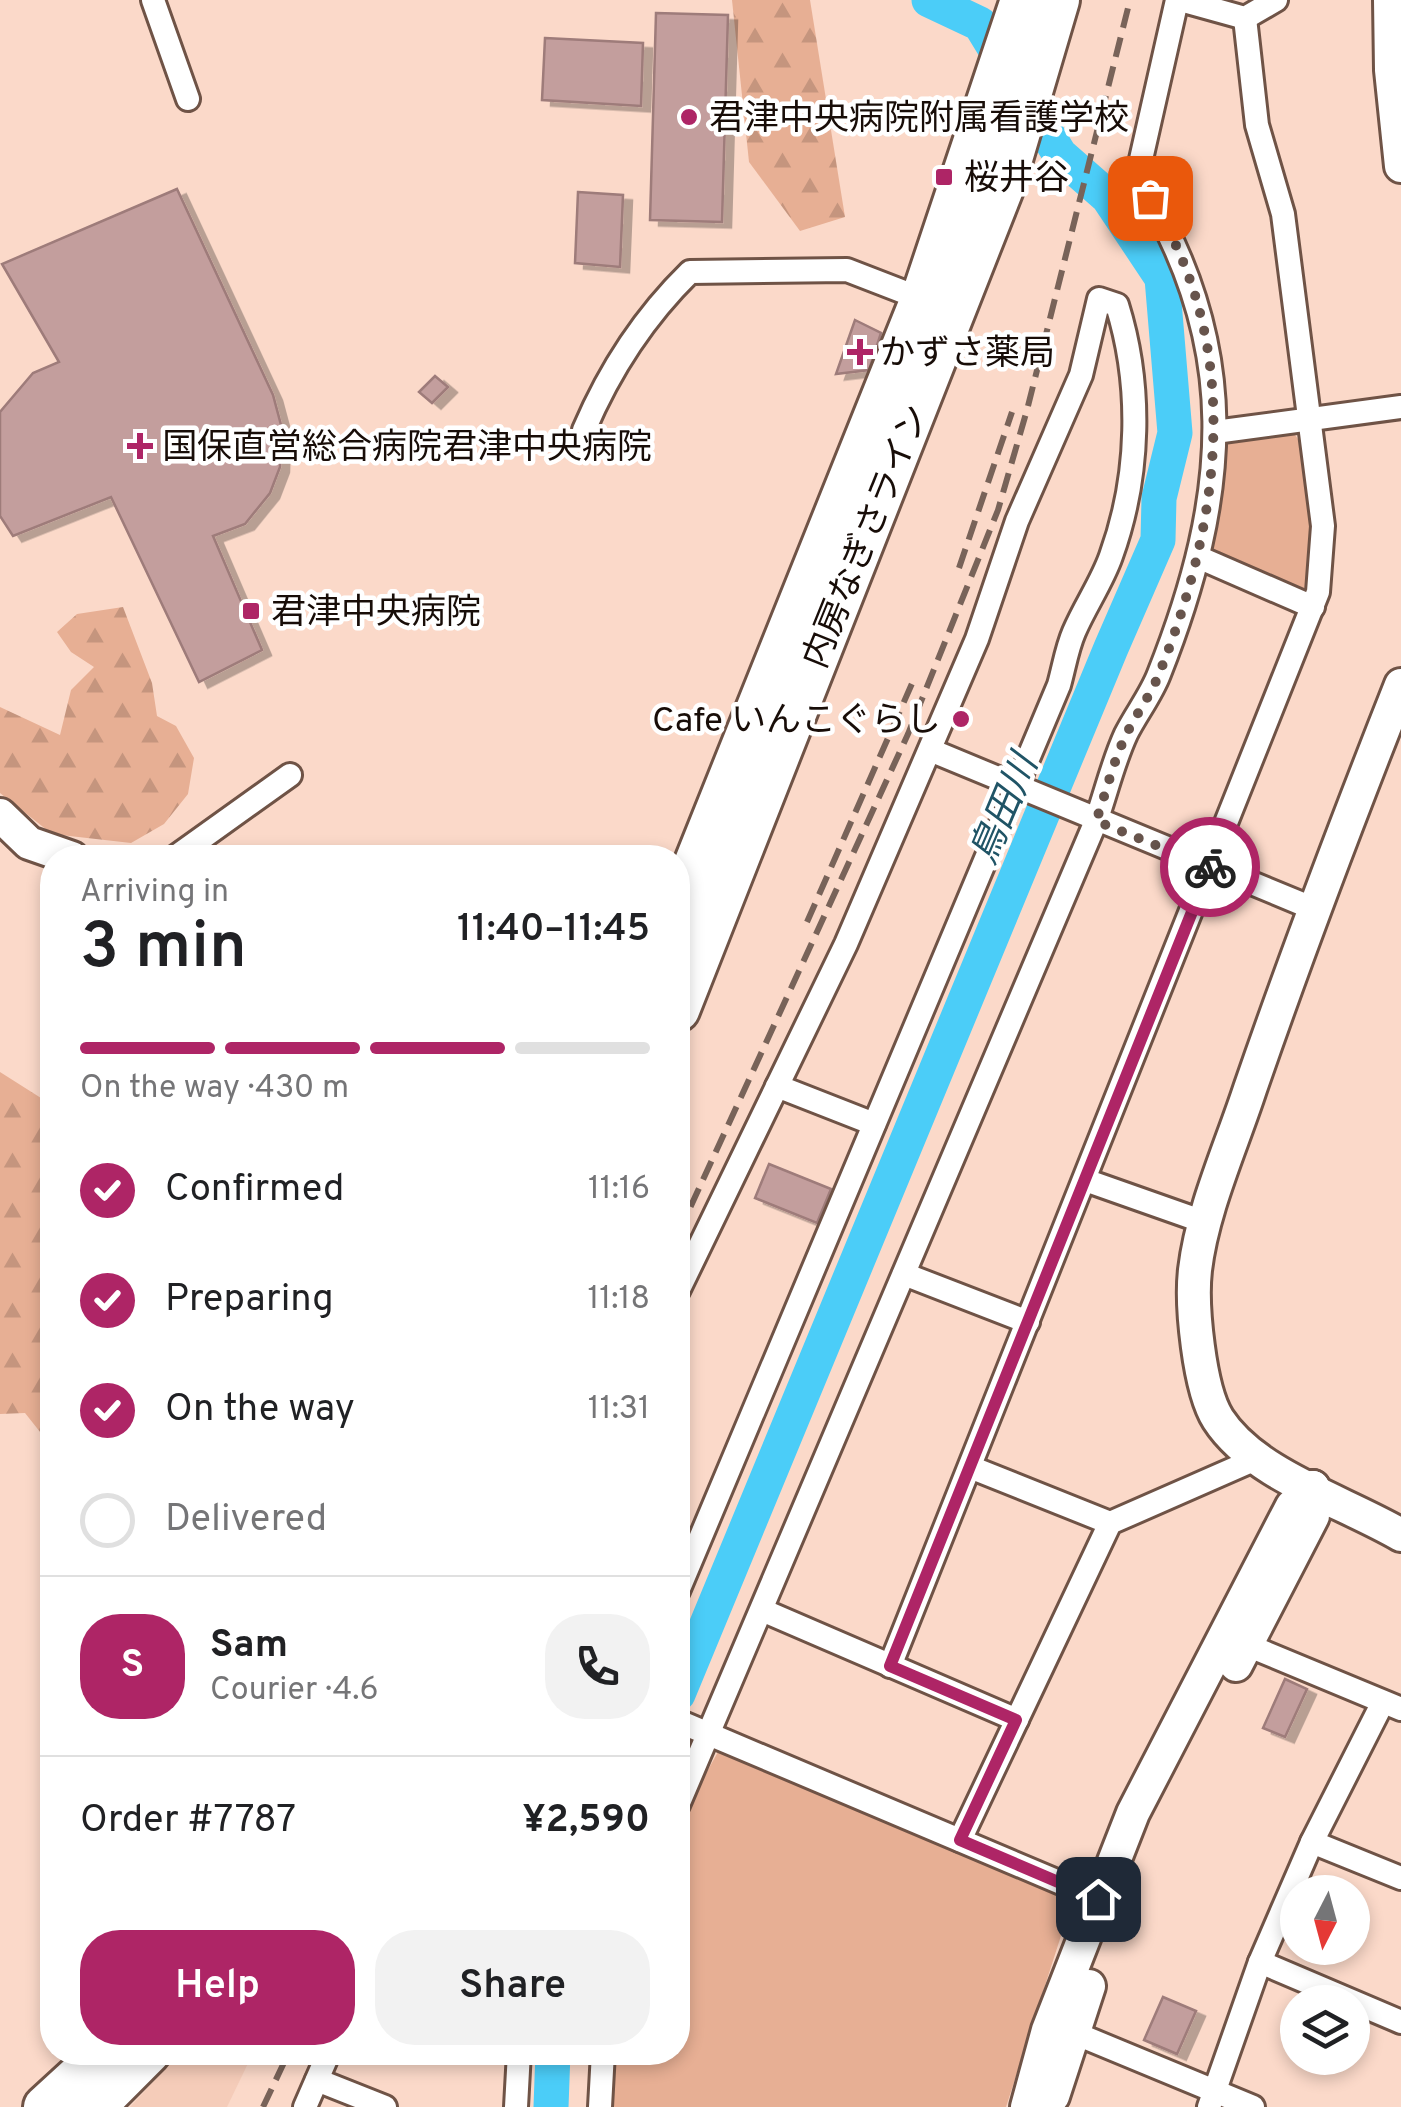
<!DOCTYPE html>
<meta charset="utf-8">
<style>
body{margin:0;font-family:Overpass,"Noto Sans JP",sans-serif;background:#f2f2f2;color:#202124;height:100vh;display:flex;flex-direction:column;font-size:38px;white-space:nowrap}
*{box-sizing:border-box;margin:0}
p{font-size:32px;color:#757577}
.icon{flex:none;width:55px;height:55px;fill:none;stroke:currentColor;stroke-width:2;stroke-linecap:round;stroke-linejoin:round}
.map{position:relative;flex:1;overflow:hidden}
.drawer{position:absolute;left:40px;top:845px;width:650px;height:1220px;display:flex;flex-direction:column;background:#fff;border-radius:40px;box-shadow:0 5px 15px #0003}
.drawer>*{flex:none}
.needle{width:65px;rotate:186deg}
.buttons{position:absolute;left:1280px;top:1875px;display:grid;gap:20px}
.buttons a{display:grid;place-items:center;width:90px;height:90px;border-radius:50%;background:#fff;box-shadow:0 5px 15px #0003;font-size:50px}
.pin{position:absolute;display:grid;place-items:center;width:85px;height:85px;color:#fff;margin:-42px;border-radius:20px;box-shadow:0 5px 15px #0006}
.courier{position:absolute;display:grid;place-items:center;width:100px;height:100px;margin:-50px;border:8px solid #ae2566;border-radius:50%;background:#fff;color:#222;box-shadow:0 2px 12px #0007}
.head em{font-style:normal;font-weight:600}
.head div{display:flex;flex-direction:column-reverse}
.head{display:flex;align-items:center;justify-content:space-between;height:170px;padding:0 40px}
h1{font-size:65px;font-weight:600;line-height:75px}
.bar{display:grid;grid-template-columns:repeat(4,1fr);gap:15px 10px;align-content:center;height:120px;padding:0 40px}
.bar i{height:12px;border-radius:8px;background:#e0e0e0}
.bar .selected{background:#ae2566}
.bar p{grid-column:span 4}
.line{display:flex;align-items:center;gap:25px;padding:0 40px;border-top:2px solid #e0e0e0}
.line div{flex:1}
.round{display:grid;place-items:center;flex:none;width:105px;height:105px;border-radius:40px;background:#f2f2f2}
ol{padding:0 40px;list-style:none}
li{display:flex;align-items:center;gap:30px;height:110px}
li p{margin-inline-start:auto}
li .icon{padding:10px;border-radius:50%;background:#ae2566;color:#fff;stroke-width:4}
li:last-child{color:#757577}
li i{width:55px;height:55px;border:5px solid #e0e0e0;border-radius:50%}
.cta{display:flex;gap:20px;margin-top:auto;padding:20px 40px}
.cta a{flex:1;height:115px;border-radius:40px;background:#ae2566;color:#fff;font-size:40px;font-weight:600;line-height:115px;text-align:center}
.cta a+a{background:#f2f2f2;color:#202124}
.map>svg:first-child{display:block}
.built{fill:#f5ccb9}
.forest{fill:url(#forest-firs)}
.park{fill:#e7af94}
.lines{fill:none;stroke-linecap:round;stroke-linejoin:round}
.river{stroke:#4bcdf8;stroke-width:35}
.building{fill:#c39e9d;stroke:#9e7b7a;stroke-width:2.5;filter:url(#shadow)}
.street-casing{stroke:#6f5346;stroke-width:28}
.secondary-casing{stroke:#6f5346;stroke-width:38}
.highway-casing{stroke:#6f5346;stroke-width:48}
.street{stroke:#fff;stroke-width:22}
.secondary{stroke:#fff;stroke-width:32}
.highway{stroke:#fff;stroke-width:42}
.rail{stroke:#786359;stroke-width:6;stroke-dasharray:20 10;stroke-linecap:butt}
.done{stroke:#67544c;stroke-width:10;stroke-dasharray:0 18}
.route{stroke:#ae2566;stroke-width:12}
.poi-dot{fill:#ae2566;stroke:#fff;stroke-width:4}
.labels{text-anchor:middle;stroke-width:9;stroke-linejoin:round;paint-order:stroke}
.poi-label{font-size:35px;fill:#180d08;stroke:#fff;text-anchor:start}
.street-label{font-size:35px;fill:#180d08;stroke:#fff}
.water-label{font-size:38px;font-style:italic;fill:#205466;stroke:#fff}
</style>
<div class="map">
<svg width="1401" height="2107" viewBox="0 0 1401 2107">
<defs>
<pattern id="forest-firs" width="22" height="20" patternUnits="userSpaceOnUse" patternTransform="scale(2.5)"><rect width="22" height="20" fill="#e7af94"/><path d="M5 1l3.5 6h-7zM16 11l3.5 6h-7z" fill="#c5957e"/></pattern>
<filter id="shadow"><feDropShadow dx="9" dy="5.5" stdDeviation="0" flood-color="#0004"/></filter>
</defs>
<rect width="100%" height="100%" fill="#fbd9c9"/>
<!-- built -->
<polygon class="built" points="180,2053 253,2053 227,2107 130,2107"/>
<!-- forest -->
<g class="forest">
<polygon points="732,0 810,0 845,217 800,231 749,162"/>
<polygon points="123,607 152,683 157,716 176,726 194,758 188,794 164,824 131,843 52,834 0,793 0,707 60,735 71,690 94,667 71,652 57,632 77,614"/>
<polygon points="0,1072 52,1105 52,1447 25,1413 0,1414"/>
</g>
<!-- park -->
<g class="park">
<polygon points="1290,428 1306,450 1320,557 1307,599 1209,559 1220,443"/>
<polygon points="719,1750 1067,1900 1068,1914 1006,2107 605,2107 609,2053 678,2052 678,1824"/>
</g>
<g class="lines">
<!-- river -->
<g class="river">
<polyline points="678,1694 1111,648 1158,540 1159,498 1175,433 1162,278 1108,197 1060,155 980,24 929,0"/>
<polyline points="551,2107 553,2052"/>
</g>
</g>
<!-- building -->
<g class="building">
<polygon points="656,13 728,15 722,222 650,220"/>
<polygon points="545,38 643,43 641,106 542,100"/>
<polygon points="177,189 273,395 281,425 280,467 270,493 245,524 213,536 262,650 199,682 111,497 13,536 0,516 0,412 33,373 59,362 2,264"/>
<polygon points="578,192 623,195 620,267 575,263"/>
<polygon points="855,320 881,333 869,370 836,374"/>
<polygon points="435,376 448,387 432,403 419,392"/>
<polygon points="769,1164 831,1189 817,1223 755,1198"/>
<polygon points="1285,1679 1307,1689 1285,1737 1263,1728"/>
<polygon points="1163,1997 1196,2011 1177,2054 1144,2040"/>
</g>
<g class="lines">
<!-- street casing -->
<g class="street-casing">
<g id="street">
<polyline points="153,0 188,99"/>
<polyline points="1180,0 1245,18 1276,0"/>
<path d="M584,430C610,369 643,318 690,272L847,270L922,299"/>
<polyline points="1215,432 1401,407"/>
<polyline points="1198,557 1313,607"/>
<polyline points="930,750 1312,908"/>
<polyline points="174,858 290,775"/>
<polyline points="777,1086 874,1124"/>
<polyline points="1085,1180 1207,1223"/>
<polyline points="904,1274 1028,1322"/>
<path d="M678,1291L846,944L977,639L1017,521L1081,375L1099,299L1117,305C1142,385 1140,476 1111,556C1102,582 1085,606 1074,632C1067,648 1064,667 1059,685L678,1591"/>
<polyline points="970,1467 1110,1523"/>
<polyline points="762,1610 1017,1720"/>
<polyline points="1247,1645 1401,1709"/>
<polyline points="890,1666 1318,592 1323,526 1283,214 1257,125 1245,18"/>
<polyline points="678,1721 1118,1907"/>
<path d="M678,1805L1096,821C1106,793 1113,762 1126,734C1136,714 1151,695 1159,674C1230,495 1243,344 1137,177L1177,0"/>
<polyline points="960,1840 1110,1523 1256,1459"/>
<polyline points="1312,1842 1401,1878"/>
<polyline points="1260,1962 1401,2022"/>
<polyline points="1072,2032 1253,2107"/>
<polyline points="317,2080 385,2107"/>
<polyline points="305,2107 329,2052"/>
<polyline points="516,2107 519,2052"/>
<polyline points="600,2107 603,2052"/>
<polyline points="1209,2107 1260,1962 1312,1842 1383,1702"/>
</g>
</g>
<!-- secondary casing -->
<g class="secondary-casing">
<g id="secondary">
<polyline points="1390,0 1391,70 1401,166"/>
<path d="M1401,685C1348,819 1297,953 1250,1089C1231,1147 1202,1210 1195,1270C1191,1305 1199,1389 1218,1419C1254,1475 1343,1501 1401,1535"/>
<polyline points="0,815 29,843 72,858"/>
<polyline points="1236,1665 1313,1516 1313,1487"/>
<polyline points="1053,2096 1089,1986"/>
<polyline points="1027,2107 1048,2030 1133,1813 1292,1506 1313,1487"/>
</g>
</g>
<!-- highway casing -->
<g class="highway-casing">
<g id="highway">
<polyline points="678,907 922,299 1022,0"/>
<polyline points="678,1010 1003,186 1058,0"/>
<polyline points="45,2107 105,2052"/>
<polyline points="94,2107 149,2052"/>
</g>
</g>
<!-- street -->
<use href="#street" class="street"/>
<!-- secondary -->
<use href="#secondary" class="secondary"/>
<!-- highway -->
<use href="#highway" class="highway"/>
<!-- rail -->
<g class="rail">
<polyline points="959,568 1012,412"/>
<polyline points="807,922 914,679"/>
<polyline points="678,1234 908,734 998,510 1027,410 1130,0"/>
<polyline points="263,2107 289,2052"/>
</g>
</g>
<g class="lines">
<!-- done -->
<path class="done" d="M1150,198C1244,345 1222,519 1159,674C1151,695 1136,714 1126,735C1113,762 1106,793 1096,821L1210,867"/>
<!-- route -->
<polyline class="route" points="1098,1899 960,1840 1016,1720 890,1666 1210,867"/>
</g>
<!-- markers -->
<g class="poi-dot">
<circle cx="689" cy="117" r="10"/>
<rect x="934" y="167" width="20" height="20" rx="5"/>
<path d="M855 337h10v10h10v10h-10v10h-10v-10h-10v-10h10z"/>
<path d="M135 431h10v10h10v10h-10v10h-10v-10h-10v-10h10z"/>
<rect x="241" y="601" width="20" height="20" rx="5"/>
<circle cx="961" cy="719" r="10"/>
</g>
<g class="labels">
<!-- poi labels -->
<g class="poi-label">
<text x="709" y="129">君津中央病院附属看護学校</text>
<text x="964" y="189">桜井谷</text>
<text x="880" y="364">かずさ薬局</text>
<text x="162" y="458">国保直営総合病院君津中央病院</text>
<text x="271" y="623">君津中央病院</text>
<text x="941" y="731" text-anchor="end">Cafe いんこぐらし</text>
</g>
<!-- street labels -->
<g class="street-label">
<text transform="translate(865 536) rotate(-68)" y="12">内房なぎさライン</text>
</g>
<!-- water labels -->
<g class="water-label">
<text transform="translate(1003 809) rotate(-67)" y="13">鳥田川</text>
</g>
</g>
</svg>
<div class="buttons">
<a><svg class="needle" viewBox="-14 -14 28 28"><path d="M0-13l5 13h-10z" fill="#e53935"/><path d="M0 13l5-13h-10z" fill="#757577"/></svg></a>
<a><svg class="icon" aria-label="layers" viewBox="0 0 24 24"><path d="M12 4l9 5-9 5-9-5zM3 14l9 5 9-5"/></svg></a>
</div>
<div class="pin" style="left:1150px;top:198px;background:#ea580c"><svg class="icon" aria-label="bag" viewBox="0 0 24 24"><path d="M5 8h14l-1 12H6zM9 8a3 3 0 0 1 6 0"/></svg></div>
<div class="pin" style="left:1098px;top:1899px;background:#1f2937"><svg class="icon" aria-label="home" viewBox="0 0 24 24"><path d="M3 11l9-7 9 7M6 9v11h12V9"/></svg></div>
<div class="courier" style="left:1210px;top:867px"><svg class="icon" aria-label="bike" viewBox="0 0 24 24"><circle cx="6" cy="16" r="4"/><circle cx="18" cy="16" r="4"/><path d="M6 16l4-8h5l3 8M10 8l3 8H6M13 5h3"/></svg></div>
<section class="drawer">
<div class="head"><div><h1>3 min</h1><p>Arriving in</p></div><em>11:40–11:45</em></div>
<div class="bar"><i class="selected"></i><i class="selected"></i><i class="selected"></i><i></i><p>On the way · 430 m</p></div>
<ol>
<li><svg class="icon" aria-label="check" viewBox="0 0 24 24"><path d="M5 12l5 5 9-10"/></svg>Confirmed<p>11:16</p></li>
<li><svg class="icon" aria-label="check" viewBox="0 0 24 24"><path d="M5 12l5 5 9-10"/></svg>Preparing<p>11:18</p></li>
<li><svg class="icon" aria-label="check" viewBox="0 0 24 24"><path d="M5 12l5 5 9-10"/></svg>On the way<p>11:31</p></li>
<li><i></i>Delivered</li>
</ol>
<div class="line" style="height:180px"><b class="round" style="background:#ae2566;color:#fff">S</b><div><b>Sam</b><p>Courier · 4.6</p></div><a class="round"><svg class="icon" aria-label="phone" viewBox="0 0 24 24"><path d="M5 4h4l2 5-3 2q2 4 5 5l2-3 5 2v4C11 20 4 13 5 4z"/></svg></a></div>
<div class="line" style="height:130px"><div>Order #7787</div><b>¥2,590</b></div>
<div class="cta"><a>Help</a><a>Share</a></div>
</section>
</div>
